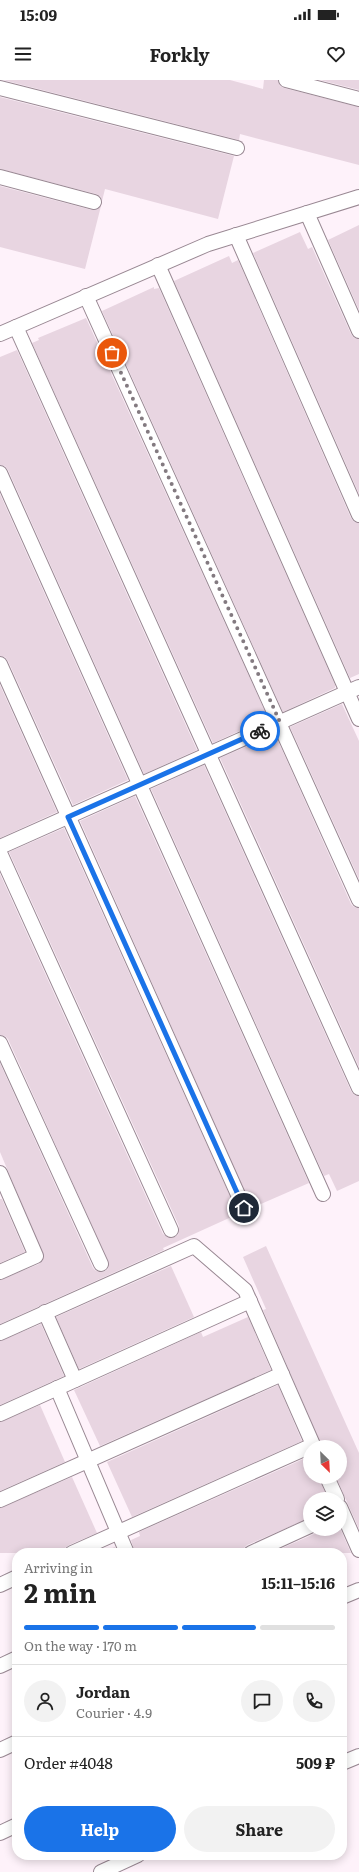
<!DOCTYPE html>
<meta charset="utf-8">
<style>
body{margin:0;font-family:Literata,serif;background:#f2f2f2;color:#222;height:100vh;display:flex;flex-direction:column;font-size:15px;white-space:nowrap}
*{box-sizing:border-box;margin:0}
p{font-size:13px;color:#767676}
.icon{flex:none;width:22px;height:22px;fill:none;stroke:currentColor;stroke-width:2;stroke-linecap:round;stroke-linejoin:round}
.map{position:relative;flex:1;overflow:hidden}
.details{position:absolute;left:12px;top:1468px;width:335px;height:312px;display:flex;flex-direction:column;background:#fff;border-radius:16px;box-shadow:0 2px 10px #0003}
.details>*{flex:none}
.needle{width:26px;rotate:156deg}
.controls{position:absolute;left:303px;top:1360px;display:grid;gap:8px}
.controls a{display:grid;place-items:center;width:44px;height:44px;border-radius:50%;background:#fff;box-shadow:0 2px 10px #0003;font-size:20px}
.pin{position:absolute;display:grid;place-items:center;width:34px;height:34px;color:#fff;margin:-17px;border:2px solid #fff;border-radius:50%;box-shadow:0 1px 4px #0007}
.courier{position:absolute;display:grid;place-items:center;width:40px;height:40px;margin:-20px;border:3px solid #1a73e8;border-radius:50%;background:#fff;color:#222;box-shadow:0 1px 5px #0007}
.head em{font-style:normal;font-weight:700}
.head div{display:flex;flex-direction:column-reverse}
.head{display:flex;align-items:center;justify-content:space-between;height:68px;padding:0 12px}
h1{font-size:26px;font-weight:700;line-height:30px}
.bar{display:grid;grid-template-columns:repeat(4,1fr);gap:6px 4px;align-content:center;height:48px;padding:0 12px}
.bar i{height:5px;border-radius:3px;background:#e0e0e0}
.bar .active{background:#1a73e8}
.bar p{grid-column:span 4}
.line{display:flex;align-items:center;gap:10px;padding:0 12px;border-top:1px solid #e0e0e0}
.line div{flex:1}
.round{display:grid;place-items:center;flex:none;width:42px;height:42px;border-radius:21px;background:#f2f2f2}
.cta{display:flex;gap:8px;margin-top:auto;padding:8px 12px}
.cta a{flex:1;height:46px;border-radius:24px;background:#1a73e8;color:#fff;font-size:16px;font-weight:700;line-height:46px;text-align:center}
.cta a+a{background:#f2f2f2;color:#222}
.status{display:flex;justify-content:space-between;align-items:center;height:28px;padding:0 20px;background:#fff;direction:ltr}
.status svg{height:11px;fill:currentColor}
header{display:flex;justify-content:space-between;align-items:center;height:52px;padding:0 12px;background:#fff;font-size:18px;font-weight:700}
.map>svg:first-child{display:block}
.building{fill:#e8d5e1}
.lines{fill:none;stroke-linecap:round;stroke-linejoin:round}
.lane-casing{stroke:#998893;stroke-width:16}
.lane{stroke:#fff;stroke-width:14}
.done{stroke:#837a80;stroke-width:4;stroke-dasharray:0 7.2}
.route{stroke:#1a73e8;stroke-width:5}
</style>
<div class="status"><b>15:09</b><svg viewBox="0 0 49 12"><path d="M0 12V9h3v3zM5 12V6h3v6zM10 12V3h3v9zM15 12V0h3v12zM26 1h20v11H26zM47 4h2v5h-2z"/></svg></div>
<header><svg class="icon" aria-label="menu" viewBox="0 0 24 24"><path d="M4 6h16M4 12h16M4 18h16"/></svg>Forkly<svg class="icon" aria-label="heart" viewBox="0 0 24 24"><path d="M12 20l-8-8c-3-5 5-10 8-4 3-6 11-1 8 4z"/></svg></header>
<div class="map">
<svg width="359" height="1792" viewBox="0 0 359 1792">
<rect width="100%" height="100%" fill="#fef2fa"/>
<!-- building -->
<g class="building">
<polygon points="3,0 230,0 263,9 264,0 278,0 280,6 284,8 359,27 359,85 240,54 239,60"/>
<polygon points="320,0 359,0 359,10"/>
<polygon points="0,17 234,76 218,139 105,109 102,121 100,116 96,114 0,89"/>
<polygon points="0,106 92,130 97,130 101,126 85,189 0,167"/>
<polygon points="359,145 359,230 328,160"/>
<polygon points="300,152 308,169 312,167 351,254 354,258 359,259 359,414 253,173"/>
<polygon points="229,176 232,183 238,180 351,438 354,442 359,443 359,594 350,598 174,201"/>
<polygon points="154,207 154,209 159,208 335,605 335,608 283,632 102,231"/>
<polygon points="86,238 268,638 213,663 32,263 39,260 38,258"/>
<polygon points="17,270 197,670 144,694 8,390 5,386 0,385 0,277"/>
<polygon points="0,414 128,700 73,725 8,581 5,577 0,576"/>
<polygon points="0,605 57,732 0,758"/>
<polygon points="342,624 359,661 359,799 290,647"/>
<polygon points="275,654 351,824 354,827 359,828 359,987 220,678"/>
<polygon points="204,685 351,1011 354,1015 359,1016 359,1101 337,1111 329,1094 324,1096 151,709"/>
<polygon points="135,716 309,1103 252,1128 80,741"/>
<polygon points="64,748 238,1134 163,1168 164,1170 0,1244 0,1200 39,1184 44,1177 0,1072 0,983 93,1188 96,1191 104,1192 108,1189 109,1184 8,959 5,956 0,955 0,794 163,1154 171,1158 178,1155 179,1151 179,1146 9,772"/>
<polygon points="0,1119 2,1119 25,1172 0,1183"/>
<polygon points="266,1166 359,1373 359,1449 336,1397 340,1397 340,1367 322,1367 263,1230 266,1229 243,1177"/>
<polygon points="171,1186 194,1237 79,1289 56,1237"/>
<polygon points="248,1237 271,1290 100,1366 74,1310 201,1252 203,1257"/>
<polygon points="41,1244 64,1296 0,1325 0,1261"/>
<polygon points="278,1305 302,1361 132,1437 107,1382"/>
<polygon points="40,1325 65,1382 0,1411 0,1342"/>
<polygon points="310,1376 310,1397 319,1397 328,1419 310,1419 310,1438 247,1465 244,1468 243,1473 135,1473 131,1460 140,1456 139,1452"/>
<polygon points="72,1397 97,1453 69,1465 65,1468 64,1473 0,1473 0,1428"/>
<polygon points="340,1448 351,1473 271,1473 314,1454 318,1449"/>
<polygon points="115,1467 118,1473 93,1473 104,1468 105,1471"/>
</g>
<g class="lines">
<!-- lane casing -->
<g class="lane-casing">
<g id="lane">
<polyline points="286,0 359,19"/>
<polyline points="0,8 237,68"/>
<polyline points="0,97 94,122"/>
<polyline points="307,133 359,251"/>
<polyline points="236,155 359,435"/>
<polyline points="158,185 359,639"/>
<polyline points="86,216 359,820"/>
<polyline points="16,247 359,1008"/>
<polyline points="0,254 208,164 359,117"/>
<polyline points="0,393 323,1114"/>
<polyline points="0,584 244,1128"/>
<polyline points="0,767 359,607"/>
<polyline points="0,773 171,1150"/>
<polyline points="0,963 101,1184"/>
<polyline points="0,1093 36,1176 0,1192"/>
<polyline points="45,1232 75,1300"/>
<polyline points="0,1253 194,1166 245,1210 314,1367"/>
<polyline points="57,1308 127,1473"/>
<polyline points="0,1334 250,1221"/>
<polyline points="327,1397 337,1419"/>
<polyline points="0,1420 282,1294"/>
<polyline points="340,1427 359,1470"/>
<polyline points="72,1473 313,1365"/>
<polyline points="251,1473 310,1446"/>
<polyline points="0,1505 17,1497"/>
<polyline points="342,1517 359,1510"/>
<polyline points="0,1586 17,1578"/>
<polyline points="0,1670 17,1662"/>
<polyline points="342,1683 359,1676"/>
<polyline points="0,1753 17,1745"/>
<polyline points="101,1792 138,1775"/>
</g>
</g>
<!-- lane -->
<use href="#lane" class="lane"/>
</g>
<g class="lines">
<!-- done -->
<polyline class="done" points="112,273 280,642 260,651"/>
<!-- route -->
<polyline class="route" points="244,1128 68,737 260,651"/>
</g>
</svg>
<div class="controls">
<a><svg class="needle" viewBox="-14 -14 28 28"><path d="M0-13l5 13h-10z" fill="#e53935"/><path d="M0 13l5-13h-10z" fill="#767676"/></svg></a>
<a><svg class="icon" aria-label="layers" viewBox="0 0 24 24"><path d="M12 4l9 5-9 5-9-5zM3 14l9 5 9-5"/></svg></a>
</div>
<div class="pin" style="left:112px;top:273px;background:#ea580c"><svg class="icon" aria-label="bag" viewBox="0 0 24 24"><path d="M5 8h14l-1 12H6zM9 8a3 3 0 0 1 6 0"/></svg></div>
<div class="pin" style="left:244px;top:1128px;background:#1f2937"><svg class="icon" aria-label="home" viewBox="0 0 24 24"><path d="M3 11l9-7 9 7M6 9v11h12V9"/></svg></div>
<div class="courier" style="left:260px;top:651px"><svg class="icon" aria-label="bike" viewBox="0 0 24 24"><circle cx="6" cy="16" r="4"/><circle cx="18" cy="16" r="4"/><path d="M6 16l4-8h5l3 8M10 8l3 8H6M13 5h3"/></svg></div>
<section class="details">
<div class="head"><div><h1>2 min</h1><p>Arriving in</p></div><em>15:11–15:16</em></div>
<div class="bar"><i class="active"></i><i class="active"></i><i class="active"></i><i></i><p>On the way · 170 m</p></div>
<div class="line" style="height:72px"><a class="round"><svg class="icon" aria-label="person" viewBox="0 0 24 24"><circle cx="12" cy="8" r="4"/><path d="M4 21q1-7 8-7t8 7"/></svg></a><div><b>Jordan</b><p>Courier · 4.9</p></div><a class="round"><svg class="icon" aria-label="chat" viewBox="0 0 24 24"><path d="M4 5h16v11H9l-5 4z"/></svg></a><a class="round"><svg class="icon" aria-label="phone" viewBox="0 0 24 24"><path d="M5 4h4l2 5-3 2q2 4 5 5l2-3 5 2v4C11 20 4 13 5 4z"/></svg></a></div>
<div class="line" style="height:52px"><div>Order #4048</div><b>509 ₽</b></div>
<div class="cta"><a>Help</a><a>Share</a></div>
</section>
</div>
